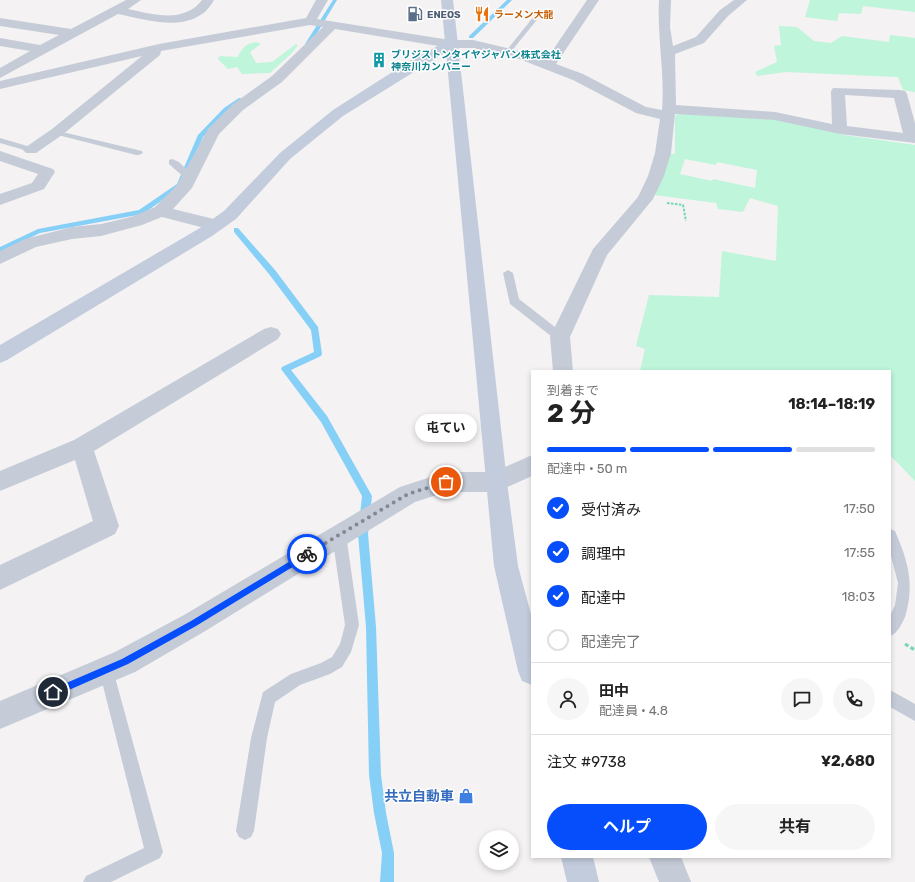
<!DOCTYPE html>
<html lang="ja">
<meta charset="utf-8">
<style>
body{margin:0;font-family:Rubik,"Noto Sans JP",sans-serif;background:#f6f6f6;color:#222;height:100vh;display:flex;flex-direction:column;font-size:15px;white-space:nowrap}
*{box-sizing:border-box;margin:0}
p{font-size:13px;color:#767676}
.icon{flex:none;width:22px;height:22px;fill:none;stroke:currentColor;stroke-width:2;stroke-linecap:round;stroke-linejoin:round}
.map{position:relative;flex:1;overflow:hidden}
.details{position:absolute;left:531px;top:370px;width:360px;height:488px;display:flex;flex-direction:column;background:#fff;border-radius:0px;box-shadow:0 2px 6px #0003}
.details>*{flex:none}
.fabs{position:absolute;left:479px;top:830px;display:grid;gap:8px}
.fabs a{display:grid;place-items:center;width:40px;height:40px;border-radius:50%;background:#fff;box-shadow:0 2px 6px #0003;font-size:20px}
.pin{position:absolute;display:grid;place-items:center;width:34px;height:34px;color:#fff;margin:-17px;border:2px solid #fff;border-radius:50%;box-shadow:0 1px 4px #0007}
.courier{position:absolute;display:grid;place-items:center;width:40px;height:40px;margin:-20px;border:3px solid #064efb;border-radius:50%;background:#fff;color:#222;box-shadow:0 1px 5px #0007}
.bubble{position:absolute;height:28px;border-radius:14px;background:#fff;box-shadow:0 2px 6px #0003;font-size:13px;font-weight:700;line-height:28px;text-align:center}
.headline em{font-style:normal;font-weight:700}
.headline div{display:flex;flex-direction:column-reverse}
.headline{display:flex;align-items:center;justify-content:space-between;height:68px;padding:0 16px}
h1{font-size:26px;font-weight:700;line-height:30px}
.bar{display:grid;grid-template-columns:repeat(4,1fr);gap:6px 4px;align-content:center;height:48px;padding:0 16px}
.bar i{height:5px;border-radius:3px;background:#e0e0e0}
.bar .active{background:#064efb}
.bar p{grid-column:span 4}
.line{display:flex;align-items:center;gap:10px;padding:0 16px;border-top:1px solid #e0e0e0}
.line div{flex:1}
.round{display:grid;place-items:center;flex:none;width:42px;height:42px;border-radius:21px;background:#f6f6f6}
ol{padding:0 16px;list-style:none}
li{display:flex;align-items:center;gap:12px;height:44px}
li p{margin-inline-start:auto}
li .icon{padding:4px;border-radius:50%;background:#064efb;color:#fff;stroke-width:4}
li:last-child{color:#767676}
li i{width:22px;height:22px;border:2px solid #e0e0e0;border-radius:50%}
.cta{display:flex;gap:8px;margin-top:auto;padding:8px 16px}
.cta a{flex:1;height:46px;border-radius:24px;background:#064efb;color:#fff;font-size:16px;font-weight:700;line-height:46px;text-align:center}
.cta a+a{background:#f6f6f6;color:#222}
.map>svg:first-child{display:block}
.green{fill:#bef5db;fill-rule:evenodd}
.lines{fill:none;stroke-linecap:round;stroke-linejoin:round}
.stream{fill:#86cff6;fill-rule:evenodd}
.path-far1{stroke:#71d7b3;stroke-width:2;stroke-dasharray:2.5 1.5;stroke-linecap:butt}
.path{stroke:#71d7b3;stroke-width:3;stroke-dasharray:4 2.5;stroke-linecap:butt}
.lane{fill:#c5ccd8;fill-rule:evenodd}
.street{fill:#c5ccd8;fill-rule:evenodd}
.secondary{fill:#c3ccdc;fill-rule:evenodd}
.route{fill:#064efb}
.done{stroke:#848a94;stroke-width:4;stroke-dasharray:0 7.2}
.labels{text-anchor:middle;stroke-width:3;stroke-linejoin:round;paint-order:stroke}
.far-service-label{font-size:10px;font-weight:bold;fill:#4e5e75;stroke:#fff;text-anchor:start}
.far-food-label{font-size:10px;font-weight:bold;fill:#c56008;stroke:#fff;text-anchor:start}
.far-culture-label{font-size:10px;font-weight:bold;fill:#0d838f;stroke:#fff;text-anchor:start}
.near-shop-label{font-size:14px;font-weight:bold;fill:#366cbe;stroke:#fff;text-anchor:end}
</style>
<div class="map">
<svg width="915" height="882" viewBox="0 0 915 882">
<rect width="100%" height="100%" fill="#f4f2f2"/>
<!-- green -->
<g class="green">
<polygon points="810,0 915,0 915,12 863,6 861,14 839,13 837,21 805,17"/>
<polygon points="779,26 797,27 814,41 831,43 842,36 889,42 890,35 915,38 915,92 903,90 898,77 786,72 757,76 755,72 777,62 774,46 781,45"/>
<path d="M256,42L261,44L250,52L256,63L272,62L296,44L298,45L292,53L270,73L242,74L237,67L228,69L218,59L220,56L238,57C242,47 246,44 256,42Z"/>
<path d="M680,112L790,121L804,123L844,135L915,145V481L890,455V371H640L645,349L636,346L649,295L719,297L722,251L776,261L778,206L750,198L743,212L718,209L716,203L655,195L666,153L675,154V116ZM685,159L716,165L717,162L757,170L755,188L713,179L712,181L680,174Z"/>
</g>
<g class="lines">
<!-- stream -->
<g class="stream">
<polygon points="333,0 337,0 310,45 306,45 305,44"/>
<polygon points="507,0 512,0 473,38 469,38 469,36"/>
<polygon points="239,98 244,99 228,110 203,137 182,186 143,214 40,233 0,252 0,247 38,229 139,210 177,184 198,135 224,108"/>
<polygon points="234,228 238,228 275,270 318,327 322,354 321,356 291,370 327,416 372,496 368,534 376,627 381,775 386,813 394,853 394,882 380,882 382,853 374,813 369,775 366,627 358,534 362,496 321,422 281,369 282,367 314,352 311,330 269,274 234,232"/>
</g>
<!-- path-far1 -->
<polyline class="path-far1" points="667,203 683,205 686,221"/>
<!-- path -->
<polyline class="path" points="905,644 915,650"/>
<!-- lane -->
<g class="lane">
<polygon points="539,10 544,11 510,53 506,53 506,51"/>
<polygon points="54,130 142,151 143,153 139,155 136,155 54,134"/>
<polygon points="0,138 34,148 35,150 31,152 0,143"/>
<polygon points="172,159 179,162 193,176 193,180 187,180 169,164 169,160"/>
<polygon points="508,270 513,273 519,299 564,334 565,337 564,340 556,340 510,304 503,273"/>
<polygon points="339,529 344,531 346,535 359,625 351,652 342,667 330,674 300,685 275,702 267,738 254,831 251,837 245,840 239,837 236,831 251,738 263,692 291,674 321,663 332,657 340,644 345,625 332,535 334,531"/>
<path d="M890,529L895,531C908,561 915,585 905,617C901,625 898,633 890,636V616L895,605L898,583L890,552Z"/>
<polygon points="106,663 111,665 113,670 163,852 160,858 111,882 83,882 86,876 144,848 99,670 101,665"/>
<polygon points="890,690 915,704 915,721 890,707"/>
</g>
<!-- street -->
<g class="street">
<path d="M126,0H141L128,9C152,14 184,24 202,0H214C211,5 207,11 202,14C178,31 144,19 118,14L0,78V68L30,51L0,46V38L40,45L59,35L0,26V18L71,29Z"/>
<path d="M316,0H328L317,19L450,40H473L528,53L546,60L587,0H599L556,64L583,74L646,107L662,110C665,74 657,37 659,0H671L670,27L673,46L696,37L720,10L734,0H747L728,16L704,43L675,54L676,105L775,112L832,124L831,91L833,88L900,90L905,91L907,94L915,123V143L840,134L775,120L675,114L671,153L664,176L653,199L607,255L570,337L573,371H553L550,337L593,249L638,197L648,176L655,153L660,119L636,113L573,80L519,59L473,48H450L335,29L282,82L243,110L219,134L192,188L173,209L222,221L224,225L222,229L216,231L162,217L142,225L101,236L72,239L36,247L0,264V251L25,239L72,227L101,224L131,217L155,207L177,185L208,129L233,104L272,76L323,27L310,25L161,51L160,55L62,135L36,153H26L23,150L26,147L52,129L142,56L0,89V81L159,44L306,18ZM845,95L894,98L903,133L847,126Z"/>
<polygon points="0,151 53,169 55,172 44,189 0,205 0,194 32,183 38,174 0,161"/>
<polygon points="271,327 278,329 281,334 278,339 94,451 119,526 115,534 0,590 0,565 93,521 75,460 0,491 0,471 74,440 264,329"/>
<polygon points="532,455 532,476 496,492 446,492 415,502 202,633 135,672 0,729 0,701 115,652 184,615 400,487 446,472 494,472"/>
<polygon points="649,857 681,857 691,882 659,882"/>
</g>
<!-- secondary -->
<g class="secondary">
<polygon points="441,0 453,0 507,482 518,566 532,618 532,685 522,681 518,671 494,566 446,52 343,116 290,159 236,219 212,236 7,360 0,363 0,345 200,228 224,211 280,153 333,110 408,62 445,42"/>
<polygon points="561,857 593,857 599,882 567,882"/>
</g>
</g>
<!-- route -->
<polygon class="route" points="307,551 310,554 309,557 196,626 128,664 53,697 50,695 50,690 122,659 191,621"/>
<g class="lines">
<!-- done -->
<polyline class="done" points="307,554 408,494 446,482"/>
</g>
<!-- icons -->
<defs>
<g id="fuel-bare" transform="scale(1.2)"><path d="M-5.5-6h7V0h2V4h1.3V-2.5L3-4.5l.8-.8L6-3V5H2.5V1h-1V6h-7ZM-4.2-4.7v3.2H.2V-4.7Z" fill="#5c6f8a" stroke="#fff" stroke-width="2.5" paint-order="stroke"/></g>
<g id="restaurant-bare" transform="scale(1.2)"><path d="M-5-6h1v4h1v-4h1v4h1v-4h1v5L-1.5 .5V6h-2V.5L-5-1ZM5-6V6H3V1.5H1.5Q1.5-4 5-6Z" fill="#e8710a" stroke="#fff" stroke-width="2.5" paint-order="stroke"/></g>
<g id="building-bare" transform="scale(1.2)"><path d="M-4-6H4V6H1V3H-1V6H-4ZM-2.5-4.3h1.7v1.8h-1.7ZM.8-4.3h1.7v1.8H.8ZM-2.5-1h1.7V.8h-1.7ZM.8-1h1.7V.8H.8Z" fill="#0f9aa8" stroke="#fff" stroke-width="2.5" paint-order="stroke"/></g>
<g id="shop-bare" transform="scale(1.2)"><path d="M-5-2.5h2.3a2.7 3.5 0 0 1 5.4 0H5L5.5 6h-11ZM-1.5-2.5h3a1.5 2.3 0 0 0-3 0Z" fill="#3f7fe0" stroke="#fff" stroke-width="2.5" paint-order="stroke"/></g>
</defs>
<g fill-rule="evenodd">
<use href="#fuel-bare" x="415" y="14"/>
<use href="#restaurant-bare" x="482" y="14"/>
<use href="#building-bare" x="379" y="60"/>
<use href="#shop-bare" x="466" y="796"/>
</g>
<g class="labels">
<!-- far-service labels -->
<g class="far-service-label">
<text x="427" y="18">ENEOS</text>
</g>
<!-- far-food labels -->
<g class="far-food-label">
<text x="494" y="18">ラーメン大龍</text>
</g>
<!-- far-culture labels -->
<g class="far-culture-label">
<text x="391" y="58">ブリジストンタイヤジャパン株式会社<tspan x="391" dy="12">神奈川カンパニー</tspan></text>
</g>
<!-- near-shop labels -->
<g class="near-shop-label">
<text x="454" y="801">共立自動車</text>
</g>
</g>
</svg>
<div class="fabs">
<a><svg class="icon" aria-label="layers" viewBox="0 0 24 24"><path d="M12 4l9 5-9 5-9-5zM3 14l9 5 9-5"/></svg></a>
</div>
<div class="pin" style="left:446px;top:482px;background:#ea580c"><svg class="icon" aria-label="bag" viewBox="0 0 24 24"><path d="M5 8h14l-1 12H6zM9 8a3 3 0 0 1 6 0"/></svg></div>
<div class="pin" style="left:53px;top:692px;background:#1f2937"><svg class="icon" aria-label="home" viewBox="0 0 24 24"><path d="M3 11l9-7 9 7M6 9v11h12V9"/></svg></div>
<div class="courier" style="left:307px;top:554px"><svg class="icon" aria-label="bike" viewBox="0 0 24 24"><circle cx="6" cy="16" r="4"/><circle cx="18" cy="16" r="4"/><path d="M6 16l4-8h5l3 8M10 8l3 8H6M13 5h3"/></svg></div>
<div class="bubble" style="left:415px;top:414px;width:62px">屯てい</div>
<section class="details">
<div class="headline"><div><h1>2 分</h1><p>到着まで</p></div><em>18:14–18:19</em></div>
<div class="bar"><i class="active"></i><i class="active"></i><i class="active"></i><i></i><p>配達中 · 50 m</p></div>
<ol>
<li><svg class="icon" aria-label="check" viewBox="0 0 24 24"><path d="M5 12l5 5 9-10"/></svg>受付済み<p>17:50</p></li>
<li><svg class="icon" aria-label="check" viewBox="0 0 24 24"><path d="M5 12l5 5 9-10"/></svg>調理中<p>17:55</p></li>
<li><svg class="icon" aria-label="check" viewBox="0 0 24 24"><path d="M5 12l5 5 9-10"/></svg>配達中<p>18:03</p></li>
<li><i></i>配達完了</li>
</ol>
<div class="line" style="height:72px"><a class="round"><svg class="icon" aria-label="person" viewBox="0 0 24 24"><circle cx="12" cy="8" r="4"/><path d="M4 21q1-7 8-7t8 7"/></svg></a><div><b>田中</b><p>配達員 · 4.8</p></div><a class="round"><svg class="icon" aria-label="chat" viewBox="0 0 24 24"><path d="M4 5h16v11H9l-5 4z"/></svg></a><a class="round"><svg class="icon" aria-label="phone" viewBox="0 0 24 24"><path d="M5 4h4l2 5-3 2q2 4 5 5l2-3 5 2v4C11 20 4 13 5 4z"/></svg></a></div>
<div class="line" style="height:52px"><div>注文 #9738</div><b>¥2,680</b></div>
<div class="cta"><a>ヘルプ</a><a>共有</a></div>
</section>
</div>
